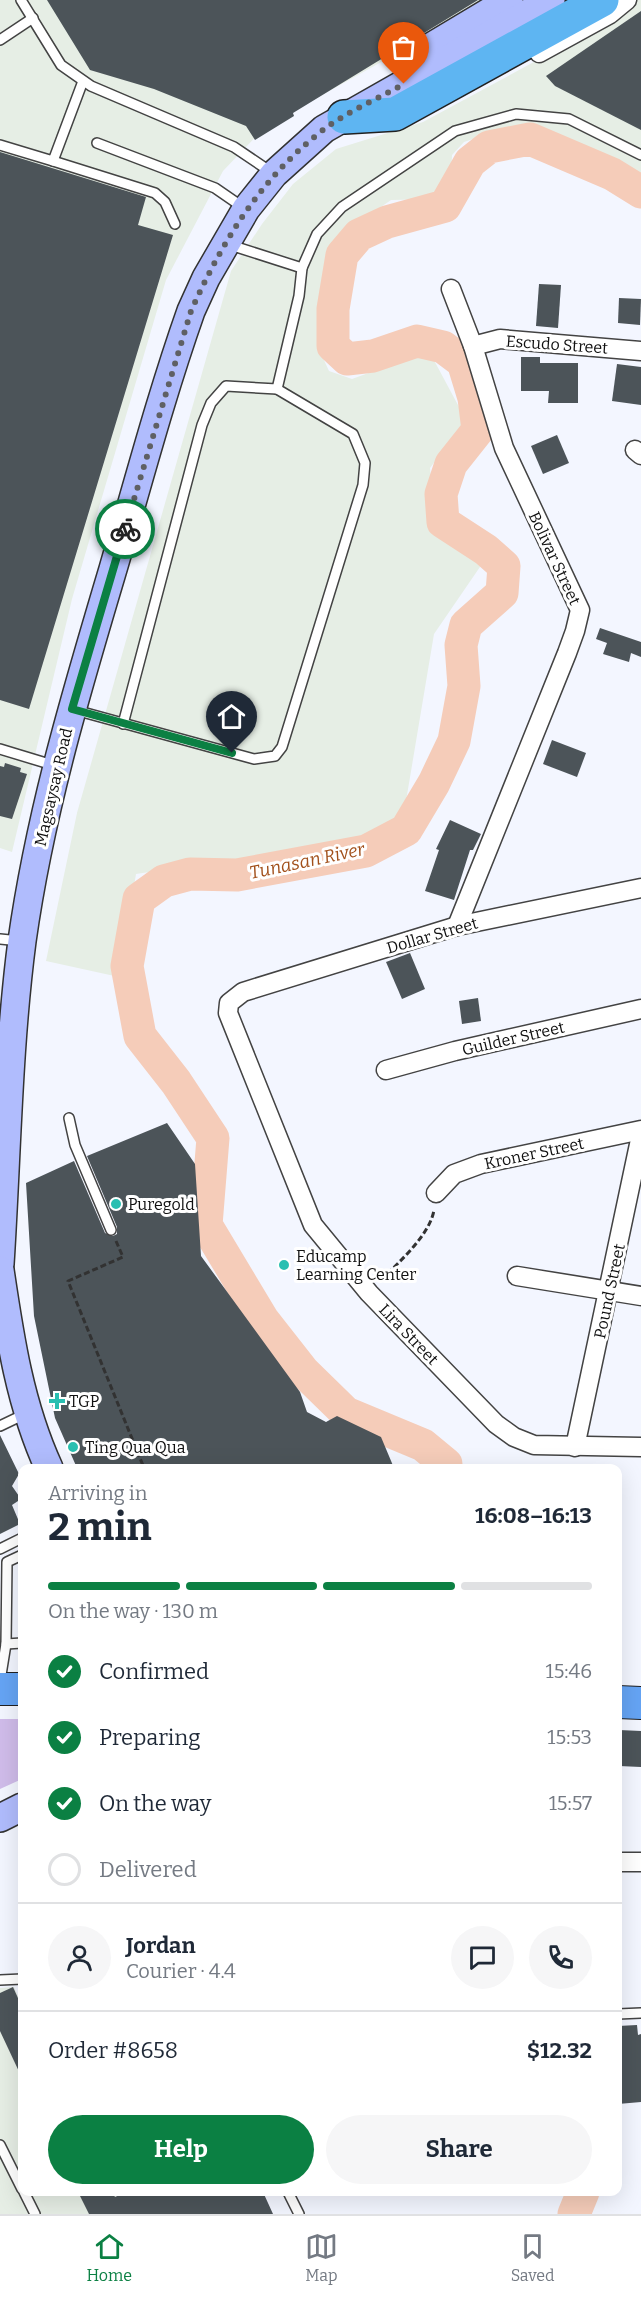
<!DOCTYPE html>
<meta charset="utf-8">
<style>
body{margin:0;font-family:Bitter,serif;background:#f6f6f7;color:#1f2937;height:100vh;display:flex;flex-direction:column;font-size:22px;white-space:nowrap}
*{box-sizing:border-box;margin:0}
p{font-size:20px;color:#747a83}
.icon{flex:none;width:33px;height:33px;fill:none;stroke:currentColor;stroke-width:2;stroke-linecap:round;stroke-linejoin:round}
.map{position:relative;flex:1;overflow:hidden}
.sheet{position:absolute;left:18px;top:1464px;width:604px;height:732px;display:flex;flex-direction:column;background:#fff;border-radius:12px;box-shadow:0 6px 24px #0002}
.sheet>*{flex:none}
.pin{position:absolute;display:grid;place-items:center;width:51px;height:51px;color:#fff;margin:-62px -26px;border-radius:50% 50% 50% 0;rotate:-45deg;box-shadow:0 0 6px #0007}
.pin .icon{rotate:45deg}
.courier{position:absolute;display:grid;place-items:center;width:60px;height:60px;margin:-30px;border:4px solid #0b8043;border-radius:50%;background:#fff;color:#222;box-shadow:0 2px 8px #0007}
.overview em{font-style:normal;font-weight:700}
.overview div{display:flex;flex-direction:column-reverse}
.overview{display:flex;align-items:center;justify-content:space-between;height:102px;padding:0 30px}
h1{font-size:39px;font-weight:700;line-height:45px}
.bar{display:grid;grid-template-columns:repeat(4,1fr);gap:9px 6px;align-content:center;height:72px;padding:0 30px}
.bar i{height:8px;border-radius:4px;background:#e0e1e3}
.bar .on{background:#0b8043}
.bar p{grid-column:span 4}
.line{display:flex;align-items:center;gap:15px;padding:0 30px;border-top:2px solid #e0e1e3}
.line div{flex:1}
.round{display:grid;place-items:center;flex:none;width:63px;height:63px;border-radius:32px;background:#f6f6f7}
ol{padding:0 30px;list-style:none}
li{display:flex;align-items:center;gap:18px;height:66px}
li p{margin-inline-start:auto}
li .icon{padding:6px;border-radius:50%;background:#0b8043;color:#fff;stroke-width:4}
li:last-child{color:#747a83}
li i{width:33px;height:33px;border:3px solid #e0e1e3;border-radius:50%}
.primary-button{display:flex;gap:12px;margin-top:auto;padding:12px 30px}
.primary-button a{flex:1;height:69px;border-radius:36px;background:#0b8043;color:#fff;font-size:24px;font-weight:700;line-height:69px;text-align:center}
.primary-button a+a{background:#f6f6f7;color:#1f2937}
.tabs{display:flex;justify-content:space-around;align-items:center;height:84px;border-top:2px solid #e0e1e3;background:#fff;font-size:16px;color:#747a83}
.tabs a{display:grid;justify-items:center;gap:3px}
.tabs .on{color:#0b8043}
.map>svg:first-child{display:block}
.industrial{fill:#e6eee5}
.green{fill:#d0bcea}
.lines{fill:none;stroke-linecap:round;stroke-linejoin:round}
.river{stroke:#f5ccb9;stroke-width:33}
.building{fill:#4c5459}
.service-casing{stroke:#434343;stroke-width:12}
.minor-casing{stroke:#434343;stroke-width:21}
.secondary-casing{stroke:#323232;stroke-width:30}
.trunk-casing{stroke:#212121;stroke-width:34}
.motorway-casing{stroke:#212121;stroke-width:36}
.path{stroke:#323232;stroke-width:3;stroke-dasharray:6 3;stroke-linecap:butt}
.service{stroke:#fff;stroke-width:9}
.minor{stroke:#fff;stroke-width:18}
.secondary{stroke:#b0bcfd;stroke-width:27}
.trunk{stroke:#65a4f4;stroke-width:32}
.motorway{stroke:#5eb5f2;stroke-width:33}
.done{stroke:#5f6064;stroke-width:6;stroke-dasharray:0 10.8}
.route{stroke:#0b8043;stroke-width:8}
.poi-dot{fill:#29bfb1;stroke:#fff;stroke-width:2}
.labels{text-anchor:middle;stroke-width:6;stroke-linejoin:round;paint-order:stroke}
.street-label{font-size:16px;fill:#101010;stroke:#fff}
.poi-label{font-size:16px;fill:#101010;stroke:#fff;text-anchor:start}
.water-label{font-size:18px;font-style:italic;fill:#a14f1a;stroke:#fff}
</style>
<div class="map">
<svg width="641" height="2214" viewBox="0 0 641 2214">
<rect width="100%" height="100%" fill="#f3f6ff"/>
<!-- industrial -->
<g class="industrial">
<polygon points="0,0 492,0 265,127 223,171 166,280 72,599 12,852 0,848"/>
<polygon points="633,0 641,0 641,178 548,132 485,135 464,142 452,155 451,179 436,199 391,200 346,231 321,302 317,345 329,371 352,379 429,351 466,420 430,468 436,530 482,564 434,634 403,819 377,838 136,874 119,977 46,961 77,813 231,271 262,224 293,184 336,149 423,122 604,24"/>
<polygon points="14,1987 22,2005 22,2192 114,2192 125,2214 0,2214 0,1988"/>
</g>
<!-- green -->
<polygon class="green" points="0,1719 22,1719 22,1779 0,1789"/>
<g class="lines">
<!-- river -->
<g class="river">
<polyline points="446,1468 446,1464 423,1445 346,1413 303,1371 263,1320 206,1225 213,1138 176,1082 140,1036 127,966 139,899 164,881 190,874 237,875 366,851 406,830 434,783 454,741 464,686 461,645 466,625 502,593 504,566 486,550 443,522 441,494 451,464 478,430 474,398 463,362 443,347 417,341 373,356 347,359 333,346 333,309 342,255 359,235 387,222 445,206 470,162 489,147 530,139 612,174 641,192"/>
<polyline points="574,2214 583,2192"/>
</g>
</g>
<!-- building -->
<g class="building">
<polygon points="47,0 478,0 293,113 294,116 255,140 246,126 154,89 90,70"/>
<polygon points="641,11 641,130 555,86 546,76"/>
<polygon points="0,152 146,197 138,225 173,235 29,709 0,700"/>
<polygon points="539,284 561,285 558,328 536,326"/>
<polygon points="619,298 641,299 640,325 618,323"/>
<polygon points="521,357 540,357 540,363 578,363 578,403 548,403 549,391 521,391"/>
<polygon points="617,364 641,367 641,405 612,401"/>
<polygon points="557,435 569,463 543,474 531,446"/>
<polygon points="600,628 641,642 641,657 631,653 629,662 603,654 607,643 596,639"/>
<polygon points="552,740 586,753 577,777 543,764"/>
<polygon points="5,763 21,768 20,772 27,774 12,819 0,816 0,766 4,767"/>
<polygon points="450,820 481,834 473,850 470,850 454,900 425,891 439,850 436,849"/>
<polygon points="410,953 425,989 402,999 386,962"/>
<polygon points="478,998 481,1021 462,1024 459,1001"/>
<polygon points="167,1123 195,1164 201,1256 300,1392 307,1412 326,1422 337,1416 381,1437 394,1468 77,1468 55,1418 34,1316 26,1183 74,1161 105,1233 113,1236 117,1234 117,1227 87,1156"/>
<polygon points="0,1435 19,1474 12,1486 21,1499 12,1505 20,1524 0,1534"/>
<polygon points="619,1730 641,1731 641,1767 619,1766"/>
<polygon points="13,1987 22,2007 22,2078 0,2031 0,1993"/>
<polygon points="637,2025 638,2035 641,2034 641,2102 618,2104 618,2026"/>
<polygon points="78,2192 112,2192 115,2197 126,2192 263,2192 273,2214 89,2214"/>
</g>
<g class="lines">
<!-- service casing -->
<g class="service-casing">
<g id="service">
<polyline points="21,0 61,65 91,86 234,147 271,172"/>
<polyline points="0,40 33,18"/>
<polyline points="97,143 215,188 244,208"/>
<polyline points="0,145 53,161 83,81"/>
<polyline points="53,161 155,193 165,202 175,224"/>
<polyline points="227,244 302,268"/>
<polyline points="75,710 254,759 275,756 282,747 363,485 365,463 353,434 277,389 299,296 302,268 317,234 342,207 455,131 516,114 569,119 641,155"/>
<polyline points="123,724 202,425 211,403 226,386 277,389"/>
<polyline points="0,749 56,766"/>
<polyline points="0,939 20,941"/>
<polyline points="69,1118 75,1145 111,1230"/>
<polyline points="0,1426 25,1414"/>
<polyline points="0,1549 22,1538"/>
<polyline points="6,1644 22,1643"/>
<polyline points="0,1681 6,1644 7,1562 22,1555"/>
<polyline points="0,1980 22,1979"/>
<polyline points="618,2014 641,2013"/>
<polyline points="0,2145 22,2189"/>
<polyline points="24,2192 35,2214"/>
<polyline points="288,2192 299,2214"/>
</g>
</g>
<!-- minor casing -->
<g class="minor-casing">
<g id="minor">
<polyline points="539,53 610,14 627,0"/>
<polyline points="451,289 473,346 504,448 580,610 575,631 567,653 457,926"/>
<polyline points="473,346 500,339 641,351"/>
<polyline points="635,450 641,455"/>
<polyline points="641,888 457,926 243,992 229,1003 228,1013 313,1225 369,1293 496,1424 514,1437 534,1445 641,1447"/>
<polyline points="386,1070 455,1051 641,1009"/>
<polyline points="436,1193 454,1174 481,1164 641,1130"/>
<polyline points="517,1276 641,1296"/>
<polyline points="575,1447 641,1135"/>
<polyline points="618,1862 641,1862"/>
</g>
</g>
<!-- secondary casing -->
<g class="secondary-casing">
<g id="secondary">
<polyline points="407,61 509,0"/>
<path d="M0,1264C7,1156 8,1048 22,941C40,813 76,693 113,569C138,483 161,396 191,311L206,278L246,209L274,174L324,129L551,0"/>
<path d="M0,1270C10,1338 20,1405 49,1468"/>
<polyline points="0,1818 22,1807"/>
</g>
</g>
<!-- trunk casing -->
<g class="trunk-casing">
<g id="trunk">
<polyline points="0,1689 22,1689"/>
<polyline points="618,1702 641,1703"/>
</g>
</g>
<!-- motorway casing -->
<g class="motorway-casing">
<polyline id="motorway" points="344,117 395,114 602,0"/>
</g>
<!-- path -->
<g class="path">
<polyline points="116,1241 123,1257 68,1281 144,1468"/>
<path d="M381,1280C398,1263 430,1235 434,1210"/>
</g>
<!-- service -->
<use href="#service" class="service"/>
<!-- minor -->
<use href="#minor" class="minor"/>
<!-- secondary -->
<use href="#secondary" class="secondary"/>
<!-- trunk -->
<use href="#trunk" class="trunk"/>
<!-- motorway -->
<use href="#motorway" class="motorway"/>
</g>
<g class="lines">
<!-- done -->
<path class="done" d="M125,529L191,311C223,240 261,178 323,130C347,112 377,99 404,84"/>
<!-- route -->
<polyline class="route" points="125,529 72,709 232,753"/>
</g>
<!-- markers -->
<g class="poi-dot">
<circle cx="116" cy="1204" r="6"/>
<circle cx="284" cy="1265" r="6"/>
<path d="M54 1392h6v6h6v6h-6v6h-6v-6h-6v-6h6z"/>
<circle cx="73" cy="1447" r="6"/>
</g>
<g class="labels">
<!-- street labels -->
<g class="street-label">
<text transform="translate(557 344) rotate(4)" y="6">Escudo Street</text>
<text transform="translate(555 558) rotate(65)" y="6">Bolivar Street</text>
<text transform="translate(53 787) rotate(-77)" y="6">Magsaysay Road</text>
<text transform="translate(432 935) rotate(-16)" y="6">Dollar Street</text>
<text transform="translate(513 1038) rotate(-13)" y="6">Guilder Street</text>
<text transform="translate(534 1153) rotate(-12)" y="6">Kroner Street</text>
<text transform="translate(609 1291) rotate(-78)" y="6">Pound Street</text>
<text transform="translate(409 1334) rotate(46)" y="6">Lira Street</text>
</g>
<!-- poi labels -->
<g class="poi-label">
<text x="128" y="1210">Puregold</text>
<text x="296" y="1262">Educamp<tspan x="296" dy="18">Learning Center</tspan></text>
<text x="69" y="1407">TGP</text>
<text x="85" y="1453">Ting Qua Qua</text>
</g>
<!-- water labels -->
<g class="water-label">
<text transform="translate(307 861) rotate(-12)" y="6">Tunasan River</text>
</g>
</g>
</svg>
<div class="pin" style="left:404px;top:84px;background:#ea580c"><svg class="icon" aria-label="bag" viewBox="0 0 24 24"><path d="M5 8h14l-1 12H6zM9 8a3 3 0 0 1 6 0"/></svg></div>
<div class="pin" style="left:232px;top:753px;background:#1f2937"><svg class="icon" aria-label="home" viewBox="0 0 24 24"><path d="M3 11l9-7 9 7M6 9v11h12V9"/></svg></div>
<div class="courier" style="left:125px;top:529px"><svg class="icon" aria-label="bike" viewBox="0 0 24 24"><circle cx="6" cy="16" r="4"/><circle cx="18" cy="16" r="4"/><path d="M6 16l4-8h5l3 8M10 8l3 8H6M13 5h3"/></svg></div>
<section class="sheet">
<div class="overview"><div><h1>2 min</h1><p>Arriving in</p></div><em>16:08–16:13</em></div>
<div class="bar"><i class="on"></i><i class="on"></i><i class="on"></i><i></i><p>On the way · 130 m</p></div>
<ol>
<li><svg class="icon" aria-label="check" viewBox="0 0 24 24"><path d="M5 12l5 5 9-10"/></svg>Confirmed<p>15:46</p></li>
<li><svg class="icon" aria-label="check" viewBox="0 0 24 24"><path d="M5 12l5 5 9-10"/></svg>Preparing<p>15:53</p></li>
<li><svg class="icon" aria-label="check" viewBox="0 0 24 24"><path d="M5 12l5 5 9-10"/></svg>On the way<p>15:57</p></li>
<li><i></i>Delivered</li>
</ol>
<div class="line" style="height:108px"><a class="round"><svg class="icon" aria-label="person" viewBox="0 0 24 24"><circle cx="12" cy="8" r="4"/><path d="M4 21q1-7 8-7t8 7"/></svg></a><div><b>Jordan</b><p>Courier · 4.4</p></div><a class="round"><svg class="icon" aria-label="chat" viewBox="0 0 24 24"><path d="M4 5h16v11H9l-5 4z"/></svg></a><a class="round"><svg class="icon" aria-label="phone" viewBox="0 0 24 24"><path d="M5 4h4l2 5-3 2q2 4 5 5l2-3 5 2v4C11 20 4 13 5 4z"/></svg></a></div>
<div class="line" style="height:78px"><div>Order #8658</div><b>$12.32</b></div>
<div class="primary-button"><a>Help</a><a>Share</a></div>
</section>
</div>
<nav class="tabs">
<a class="on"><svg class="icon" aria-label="home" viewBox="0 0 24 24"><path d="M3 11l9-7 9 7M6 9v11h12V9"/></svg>Home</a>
<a><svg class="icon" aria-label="map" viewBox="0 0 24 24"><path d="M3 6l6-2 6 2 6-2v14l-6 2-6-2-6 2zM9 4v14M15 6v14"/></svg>Map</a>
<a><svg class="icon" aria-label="saved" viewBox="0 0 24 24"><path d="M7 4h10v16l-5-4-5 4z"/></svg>Saved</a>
</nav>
